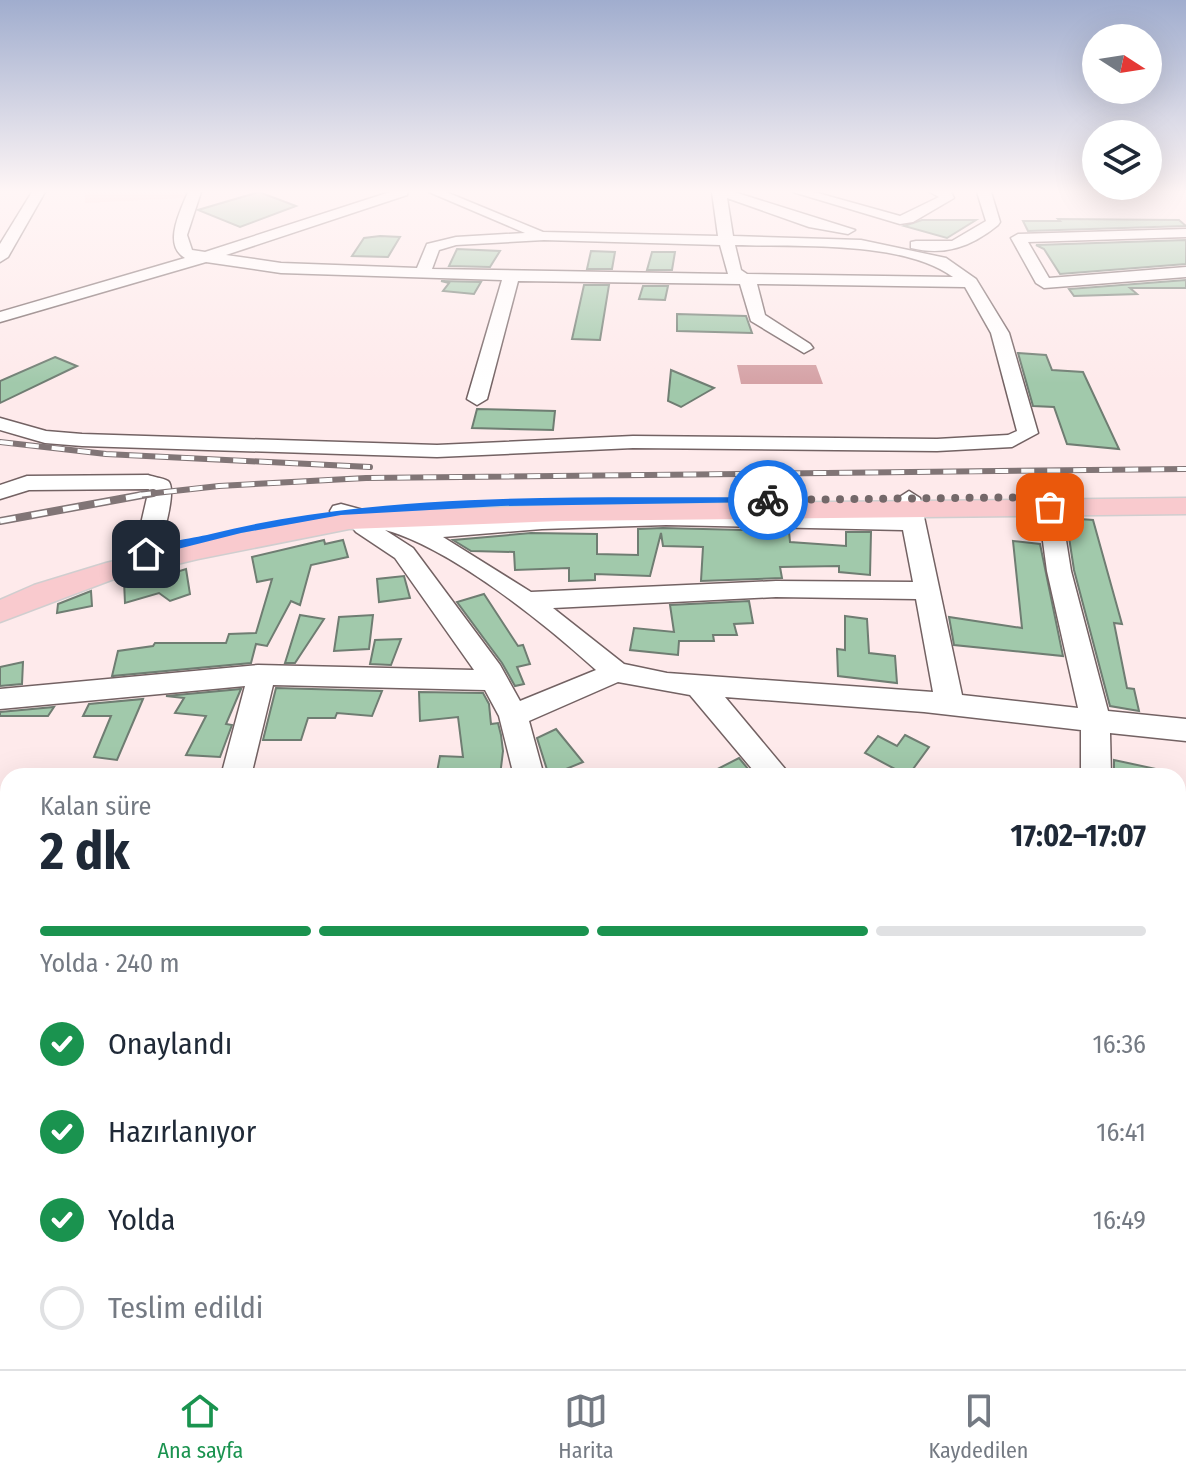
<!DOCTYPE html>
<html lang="tr">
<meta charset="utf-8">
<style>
body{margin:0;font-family:"Fira Sans Condensed",sans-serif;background:#f2f2f3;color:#1f2937;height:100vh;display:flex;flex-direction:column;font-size:30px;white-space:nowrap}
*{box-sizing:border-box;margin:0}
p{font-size:26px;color:#747a83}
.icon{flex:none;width:44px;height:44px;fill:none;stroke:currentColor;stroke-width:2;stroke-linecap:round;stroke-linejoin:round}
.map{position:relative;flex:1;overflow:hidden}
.drawer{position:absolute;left:0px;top:768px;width:1186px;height:602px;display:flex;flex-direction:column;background:#fff;border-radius:24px 24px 0 0;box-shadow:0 8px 32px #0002}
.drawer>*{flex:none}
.needle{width:52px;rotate:102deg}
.tools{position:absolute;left:1082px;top:24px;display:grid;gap:16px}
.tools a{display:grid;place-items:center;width:80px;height:80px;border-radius:50%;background:#fff;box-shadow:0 8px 32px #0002;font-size:40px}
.pin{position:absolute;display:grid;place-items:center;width:68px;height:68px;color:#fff;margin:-34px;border-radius:16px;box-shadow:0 4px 12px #0006}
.courier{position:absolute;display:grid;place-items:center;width:80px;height:80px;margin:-40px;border:6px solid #1a73e8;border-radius:50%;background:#fff;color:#222;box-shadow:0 2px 10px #0007}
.overview em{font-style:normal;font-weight:700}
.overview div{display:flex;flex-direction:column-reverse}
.overview{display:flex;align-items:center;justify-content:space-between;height:136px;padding:0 40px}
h1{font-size:52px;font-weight:700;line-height:60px}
.bar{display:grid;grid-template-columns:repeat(4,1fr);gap:12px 8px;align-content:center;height:96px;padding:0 40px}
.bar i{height:10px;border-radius:6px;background:#e0e1e3}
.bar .selected{background:#1a934f}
.bar p{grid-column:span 4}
ol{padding:0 40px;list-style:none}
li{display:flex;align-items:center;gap:24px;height:88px}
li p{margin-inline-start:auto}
li .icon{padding:8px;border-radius:50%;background:#1a934f;color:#fff;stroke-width:4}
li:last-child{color:#747a83}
li i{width:44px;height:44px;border:4px solid #e0e1e3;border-radius:50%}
.tabs{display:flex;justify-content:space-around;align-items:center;height:112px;border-top:2px solid #e0e1e3;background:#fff;font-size:22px;color:#747a83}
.tabs a{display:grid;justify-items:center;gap:4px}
.tabs .selected{color:#1a934f}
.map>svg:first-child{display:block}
.green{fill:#fbd1d4}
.water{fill:#d5a2a6}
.building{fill:#a1c9ab;stroke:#6f7d72;stroke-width:2}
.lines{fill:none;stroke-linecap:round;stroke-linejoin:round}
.minor-casing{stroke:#736263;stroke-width:3}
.major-casing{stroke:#d0cecf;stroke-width:3}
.minor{fill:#fff;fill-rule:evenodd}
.major{fill:#f9cace;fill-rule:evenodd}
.rail-far1-casing{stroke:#817576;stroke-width:6}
.rail-casing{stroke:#817576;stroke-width:8}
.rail-far1{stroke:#fdfdfd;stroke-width:4;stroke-dasharray:13;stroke-linecap:butt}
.rail{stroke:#fdfdfd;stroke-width:5;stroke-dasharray:16;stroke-linecap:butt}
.route{fill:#1a73e8}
.done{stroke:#746869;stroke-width:8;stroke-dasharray:0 14.4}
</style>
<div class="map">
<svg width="1186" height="1369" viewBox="0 0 1186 1369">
<rect width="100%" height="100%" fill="#feeaeb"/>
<!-- green -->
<polygon class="green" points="85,192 187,192 184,198 85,203"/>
<!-- water -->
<polygon class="water" points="737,365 816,365 823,384 741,384"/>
<!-- building -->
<g class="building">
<polygon points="259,192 296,206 240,227 198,210"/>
<polygon points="1058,219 1179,220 1186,226 1028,231 1023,221 1060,221"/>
<polygon points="922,220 976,220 947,238 904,226"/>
<polygon points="380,236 400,237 388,257 352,256 364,238"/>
<polygon points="1186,240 1186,264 1060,274 1044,249 1036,245"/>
<polygon points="457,249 500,251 490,267 449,266"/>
<polygon points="591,251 615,252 612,269 587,269"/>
<polygon points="652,252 675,252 672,270 647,270"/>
<polygon points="1186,280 1186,288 1130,288 1137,294 1074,296 1069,289"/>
<polygon points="441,281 481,282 474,294 443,291 449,283"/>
<polygon points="584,285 609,285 600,340 572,339"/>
<polygon points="643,286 668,286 665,300 639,299"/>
<polygon points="677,314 746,316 752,333 677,331"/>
<polygon points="1018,353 1046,355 1052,370 1083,372 1119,449 1067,444 1054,407 1033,406"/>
<polygon points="55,357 77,366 0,403 0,381"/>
<polygon points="671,370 714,388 681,407 668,401"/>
<polygon points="477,409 555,411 553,430 472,428"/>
<polygon points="1066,518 1093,520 1122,624 1114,623 1127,688 1134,689 1139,711 1110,706 1074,570"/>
<polygon points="663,528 789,531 790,542 846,546 846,532 871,532 870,575 839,572 839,566 780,567 782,578 701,581 703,547 663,546 661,533 650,576 595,574 595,580 569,581 569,568 515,570 514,552 471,551 453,540 531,533 597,534 597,554 638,555 638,529"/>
<polygon points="324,540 325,544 343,540 348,557 311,565 300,605 291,601 267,646 256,644 251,663 112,676 118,651 153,646 155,643 226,643 229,634 256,633 272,579 257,582 252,557"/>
<polygon points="1013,541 1040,544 1063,656 954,645 949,617 1022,628"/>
<polygon points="186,569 190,594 170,601 159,593 125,603 124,581 156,575 157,578"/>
<polygon points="404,576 410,598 379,602 377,579"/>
<polygon points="91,591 92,606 57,613 58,604"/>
<polygon points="484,594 518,646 523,645 530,664 517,667 524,684 515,686 502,663 457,602"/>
<polygon points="749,601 753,623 734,624 737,635 713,635 714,641 679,641 678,655 630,650 634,628 674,632 670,605"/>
<polygon points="300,615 324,619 295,663 285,663"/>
<polygon points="373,615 369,649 334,651 339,617"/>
<polygon points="845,616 867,619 869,653 895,656 897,683 838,676 837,649 845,650"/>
<polygon points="401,639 391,665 370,664 375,640"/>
<polygon points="23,662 22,684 0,686 0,667"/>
<polygon points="276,688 382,691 372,716 337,713 335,718 308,718 301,740 263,740"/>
<polygon points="241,689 226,724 232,725 220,757 186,755 206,716 175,713 184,698 166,696"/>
<polygon points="419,692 483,693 489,704 491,724 498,723 501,735 503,751 500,776 457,776 457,773 437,772 440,756 463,757 458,717 420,721"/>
<polygon points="143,699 117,760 94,757 111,716 83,716 89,704"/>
<polygon points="54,707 48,716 0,716 0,712"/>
<polygon points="556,729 583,762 549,776 537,738"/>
<polygon points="905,735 929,747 908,776 865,753 878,736 897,746"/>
<polygon points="739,758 754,776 704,776"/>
<polygon points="1114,760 1156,769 1155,776 1114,776"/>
</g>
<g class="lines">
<!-- minor casing -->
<g class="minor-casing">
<g id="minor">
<polygon points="32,192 45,192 8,257 0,262 0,244"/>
<path d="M188,192H201L187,235L192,250L205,252L390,192H408L407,195L226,255L281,263L417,268L427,244L456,237L525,233L429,192H446L543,232L718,236L712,192H734L855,230L848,234L809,227L727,198L733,236L861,240L946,258L976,279L1009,333L1038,433L1012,447L937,451L633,448L437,457L82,446L45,443L0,430V418L46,431L82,434L437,445L633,436L937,439L1008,435L1017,431L991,333L965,287L757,284L765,315L810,344L813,348L804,353L751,321L740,284L518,281L487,399L477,405L467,399L502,280L281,273L206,262L0,322V312L185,258C162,245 181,210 188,192ZM544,240L720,245L728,274L432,269L439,250L456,245ZM735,245C797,247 902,240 953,277L747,274L741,270Z"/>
<polygon points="793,192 814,192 900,216 939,197 930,192 951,192 954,198 913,222 900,224"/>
<path d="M977,192H991L1000,222L998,225C971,247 945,256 911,248V242L916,241H952L986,221Z"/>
<polygon points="1186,229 1186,237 1028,242 1049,278 1186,267 1186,277 1044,288 1036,283 1011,238 1018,234"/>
<path d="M148,475C153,477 163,478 168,481C178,489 161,542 158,554L155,559H137L134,554L149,489L29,490L0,499V485L27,476Z"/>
<path d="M1048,490L1059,497L1071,571L1108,711L1186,719V741L1110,733L1111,776H1081V730L924,712L725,697L791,776H758L690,695L618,682L529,721L544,776H514L499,716L485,690L273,685L251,776H221L245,686L0,709V689L258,665L474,670L395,558L356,532L352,527L356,522L333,516L330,511L333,506L341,504L419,525L604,512L901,516L898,498L909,491L920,498L962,695L1078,708L1047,571L1037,497ZM666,525L903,530L913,582L776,581L531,592L443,537L542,529ZM385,530C451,548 544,623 596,670L520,701L500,665L413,548ZM776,597L916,599L933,692L667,673L624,664L553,608Z"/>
<rect x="0" y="841" width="8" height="28"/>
<rect x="0" y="1104" width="8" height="42"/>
<polygon points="913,1362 964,1362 967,1369 916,1369"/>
<polygon points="1104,1362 1152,1362 1153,1369 1105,1369"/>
</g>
</g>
<!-- major casing -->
<g class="major-casing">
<polygon id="major" points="1186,498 1186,514 560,521 349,529 198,559 114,579 0,622 0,600 34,585 106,563 198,541 349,513 560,505"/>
</g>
<!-- minor -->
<use href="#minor" class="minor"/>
<!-- major -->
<use href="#major" class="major"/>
<!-- rail-far1 casing -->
<g class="rail-far1-casing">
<g id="rail-far1">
<polyline points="0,442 106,454 370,467"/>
<polyline points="138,495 219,486 366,478 1186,469"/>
</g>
</g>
<!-- rail casing -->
<g class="rail-casing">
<polyline id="rail" points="0,521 153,493"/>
</g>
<!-- rail-far1 -->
<use href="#rail-far1" class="rail-far1"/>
<!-- rail -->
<use href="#rail" class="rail"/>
</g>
<!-- sky -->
<linearGradient id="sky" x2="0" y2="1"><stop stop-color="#a0adce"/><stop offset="0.5" stop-color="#fff6f6"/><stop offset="1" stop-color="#fff6f6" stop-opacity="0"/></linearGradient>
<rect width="1186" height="383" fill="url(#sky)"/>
<!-- route -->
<path class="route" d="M768,497L772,498V502L501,506L341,515L241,533L146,557L141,554C158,542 190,539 211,534C392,489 583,499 768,497Z"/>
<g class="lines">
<!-- done -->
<polyline class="done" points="768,500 1048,497 1050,507"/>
</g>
</svg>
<div class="tools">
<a><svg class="needle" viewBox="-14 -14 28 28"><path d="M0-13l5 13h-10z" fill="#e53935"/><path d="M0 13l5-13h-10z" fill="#747a83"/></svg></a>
<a><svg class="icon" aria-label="layers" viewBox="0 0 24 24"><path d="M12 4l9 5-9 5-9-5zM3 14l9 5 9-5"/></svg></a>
</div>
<div class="pin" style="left:1050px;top:507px;background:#ea580c"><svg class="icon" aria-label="bag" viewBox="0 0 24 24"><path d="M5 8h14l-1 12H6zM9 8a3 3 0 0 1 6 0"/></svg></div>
<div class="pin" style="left:146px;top:554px;background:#1f2937"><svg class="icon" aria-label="home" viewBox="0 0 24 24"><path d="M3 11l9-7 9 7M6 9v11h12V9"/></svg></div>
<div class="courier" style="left:768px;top:500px"><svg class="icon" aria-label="bike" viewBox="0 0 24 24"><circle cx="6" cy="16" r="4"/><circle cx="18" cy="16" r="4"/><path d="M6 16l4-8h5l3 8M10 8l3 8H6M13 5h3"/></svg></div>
<section class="drawer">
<div class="overview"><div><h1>2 dk</h1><p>Kalan süre</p></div><em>17:02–17:07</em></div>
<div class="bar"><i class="selected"></i><i class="selected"></i><i class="selected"></i><i></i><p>Yolda · 240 m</p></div>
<ol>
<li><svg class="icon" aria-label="check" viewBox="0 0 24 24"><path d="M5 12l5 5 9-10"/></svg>Onaylandı<p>16:36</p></li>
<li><svg class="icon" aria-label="check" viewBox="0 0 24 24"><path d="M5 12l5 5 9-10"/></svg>Hazırlanıyor<p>16:41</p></li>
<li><svg class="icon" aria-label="check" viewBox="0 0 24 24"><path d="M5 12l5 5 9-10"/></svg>Yolda<p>16:49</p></li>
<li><i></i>Teslim edildi</li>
</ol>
</section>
</div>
<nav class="tabs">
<a class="selected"><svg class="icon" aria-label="home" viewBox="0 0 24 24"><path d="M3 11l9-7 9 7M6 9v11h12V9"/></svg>Ana sayfa</a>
<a><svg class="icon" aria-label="map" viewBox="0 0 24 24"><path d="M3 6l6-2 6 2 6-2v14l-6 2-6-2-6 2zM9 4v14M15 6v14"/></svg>Harita</a>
<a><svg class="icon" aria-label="saved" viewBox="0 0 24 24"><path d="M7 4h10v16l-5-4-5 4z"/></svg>Kaydedilen</a>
</nav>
